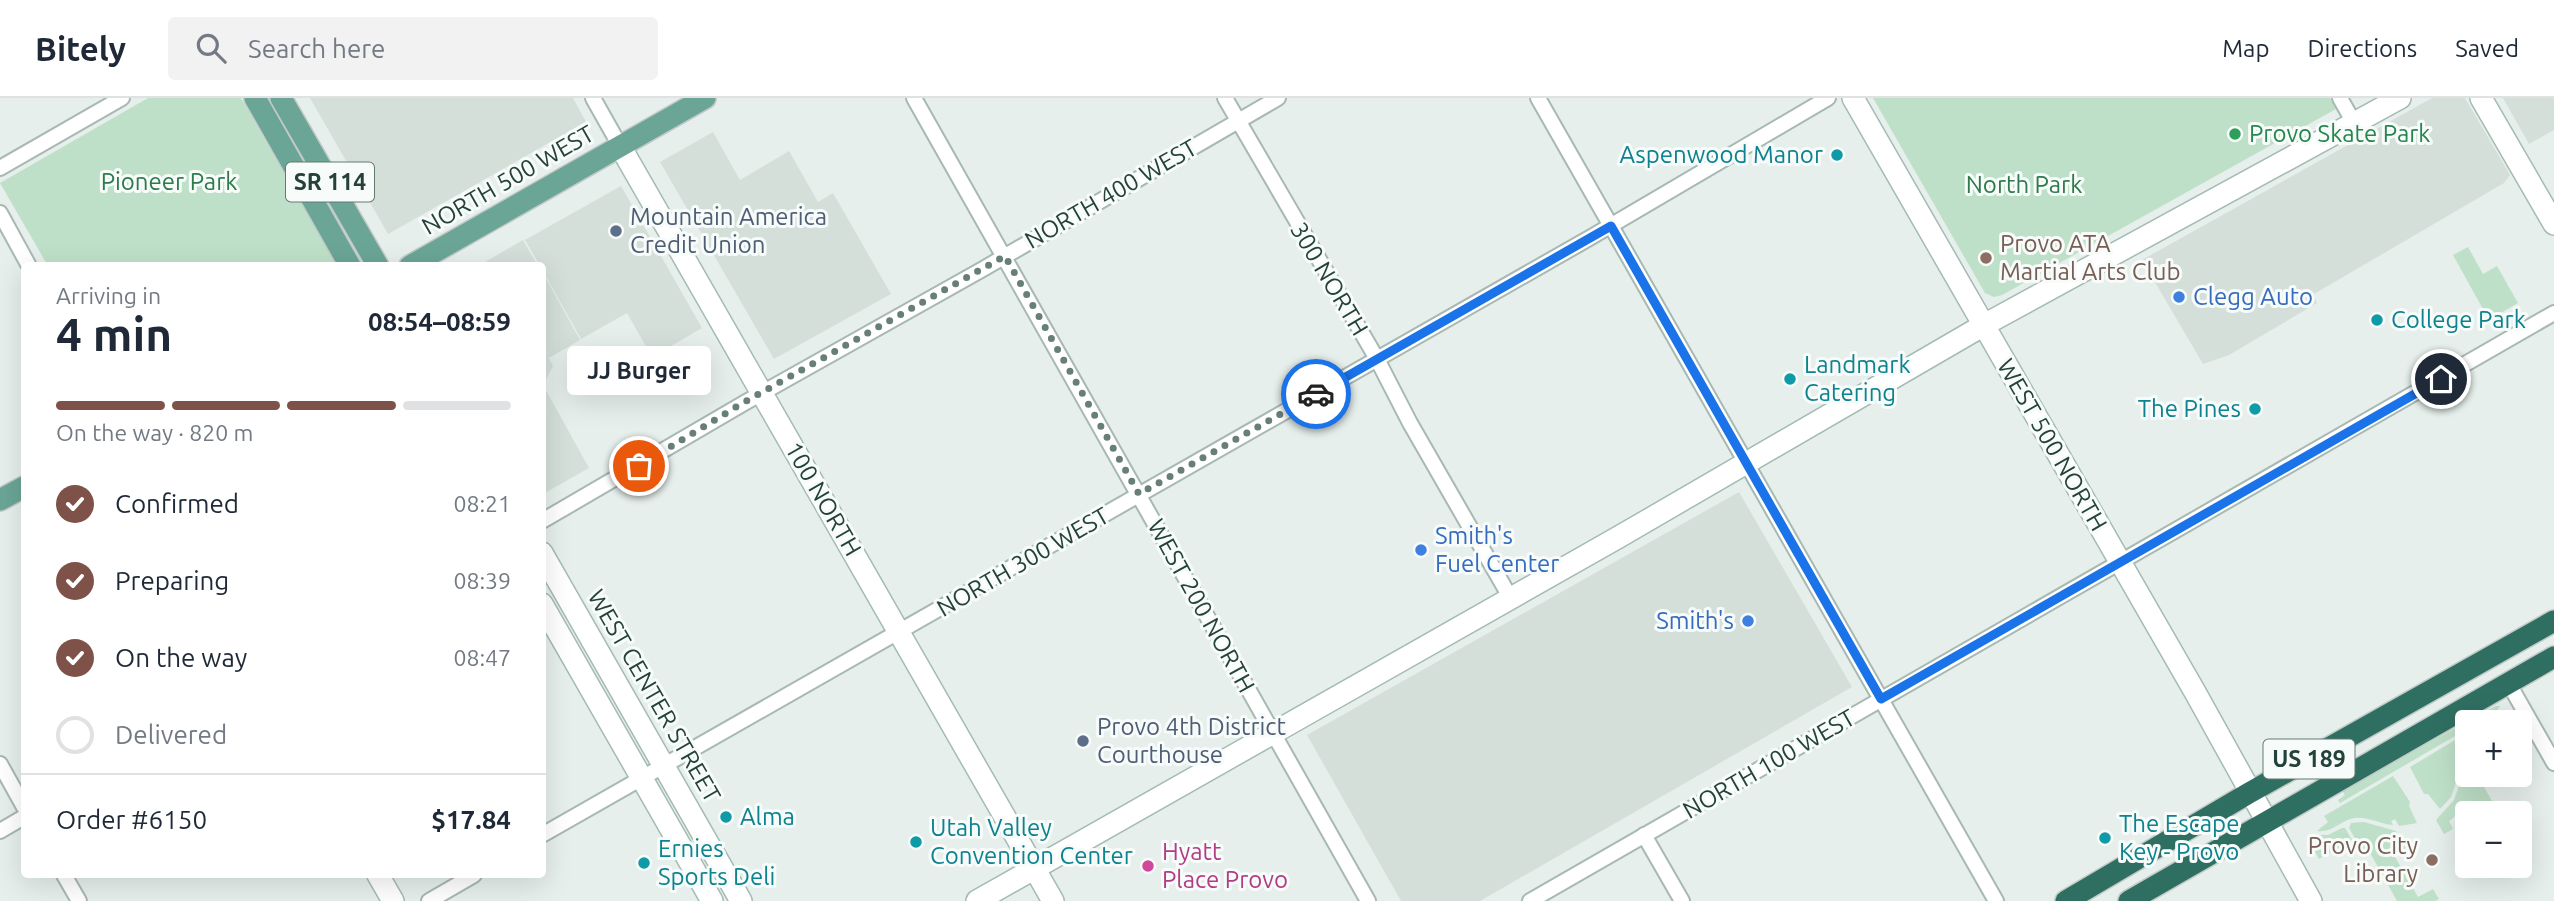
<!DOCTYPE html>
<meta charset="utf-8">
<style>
body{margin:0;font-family:Ubuntu,sans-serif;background:#f2f2f3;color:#1f2937;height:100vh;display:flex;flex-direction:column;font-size:26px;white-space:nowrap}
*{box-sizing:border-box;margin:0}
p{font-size:23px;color:#747a83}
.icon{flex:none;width:38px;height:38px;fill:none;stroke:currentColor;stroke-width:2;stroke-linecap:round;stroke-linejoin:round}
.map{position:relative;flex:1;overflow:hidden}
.drawer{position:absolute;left:21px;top:164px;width:525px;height:616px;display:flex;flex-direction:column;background:#fff;border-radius:7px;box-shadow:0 7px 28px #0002}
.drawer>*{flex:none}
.tools{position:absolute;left:2455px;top:612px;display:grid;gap:14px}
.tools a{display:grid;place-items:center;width:77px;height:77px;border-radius:7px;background:#fff;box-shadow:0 7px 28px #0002;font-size:35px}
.pin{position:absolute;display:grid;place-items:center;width:60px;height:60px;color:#fff;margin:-30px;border:4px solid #fff;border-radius:50%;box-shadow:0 2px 7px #0007}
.courier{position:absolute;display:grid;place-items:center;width:70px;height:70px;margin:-35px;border:5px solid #1a73e8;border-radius:50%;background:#fff;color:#222;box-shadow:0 2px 9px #0007}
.bubble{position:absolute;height:49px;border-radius:7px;background:#fff;box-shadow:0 7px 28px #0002;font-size:23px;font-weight:700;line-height:49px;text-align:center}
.head em{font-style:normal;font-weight:700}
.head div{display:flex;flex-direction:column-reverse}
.head{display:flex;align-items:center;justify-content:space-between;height:119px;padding:0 35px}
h1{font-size:46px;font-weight:700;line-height:52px}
.bar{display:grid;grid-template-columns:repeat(4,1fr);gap:10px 7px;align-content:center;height:84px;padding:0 35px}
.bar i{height:9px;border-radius:5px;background:#e0e1e3}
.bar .active{background:#7f5249}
.bar p{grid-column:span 4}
.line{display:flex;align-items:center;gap:18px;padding:0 35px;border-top:2px solid #e0e1e3}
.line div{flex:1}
ol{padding:0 35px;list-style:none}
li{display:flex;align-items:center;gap:21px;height:77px}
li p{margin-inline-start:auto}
li .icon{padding:7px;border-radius:50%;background:#7f5249;color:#fff;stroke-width:4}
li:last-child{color:#747a83}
li i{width:38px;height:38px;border:4px solid #e0e1e3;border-radius:50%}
header{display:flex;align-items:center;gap:42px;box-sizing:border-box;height:98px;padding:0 35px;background:#fff;border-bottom:2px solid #e0e1e3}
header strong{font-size:33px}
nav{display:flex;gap:38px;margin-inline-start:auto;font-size:24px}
.search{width:490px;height:63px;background:#f2f2f3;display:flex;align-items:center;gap:18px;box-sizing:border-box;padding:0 24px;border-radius:7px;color:#747a83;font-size:26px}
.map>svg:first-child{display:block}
.built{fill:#d4dfda}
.green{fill:#bfe0c8}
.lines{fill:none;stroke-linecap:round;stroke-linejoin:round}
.street-casing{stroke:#a8b8b2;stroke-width:18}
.secondary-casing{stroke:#a4bbb3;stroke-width:24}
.primary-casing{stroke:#c2cac8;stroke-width:24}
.highway-casing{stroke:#c2cac8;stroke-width:24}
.street{stroke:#fff;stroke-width:14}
.secondary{stroke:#fff;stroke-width:21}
.primary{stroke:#6aa596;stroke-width:21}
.highway{stroke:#2f6f62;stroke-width:21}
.done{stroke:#687f78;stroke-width:7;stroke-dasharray:0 12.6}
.route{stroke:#1a73e8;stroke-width:9}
.leisure-dot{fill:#2e9e5b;stroke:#f7fbf9;stroke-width:2.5}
.culture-dot{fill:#0f9aa8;stroke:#f7fbf9;stroke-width:2.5}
.service-dot{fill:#5c6f8a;stroke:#f7fbf9;stroke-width:2.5}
.education-dot{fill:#8d6e63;stroke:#f7fbf9;stroke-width:2.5}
.shop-dot{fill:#3f7fe0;stroke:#f7fbf9;stroke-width:2.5}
.hotel-dot{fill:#d1479c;stroke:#f7fbf9;stroke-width:2.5}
.labels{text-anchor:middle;stroke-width:6;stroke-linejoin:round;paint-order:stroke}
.shield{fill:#f7fbf9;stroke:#637a73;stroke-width:2}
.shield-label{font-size:23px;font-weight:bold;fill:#24423a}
.leisure-label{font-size:24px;fill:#27864d;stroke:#f7fbf9;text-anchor:start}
.culture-label{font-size:24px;fill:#0d838f;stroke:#f7fbf9;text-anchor:start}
.street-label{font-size:24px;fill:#24423a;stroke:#f7fbf9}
.park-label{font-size:24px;fill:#2d7a4b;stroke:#f7fbf9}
.service-label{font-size:24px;fill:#4e5e75;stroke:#f7fbf9;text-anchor:start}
.education-label{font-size:24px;fill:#785e54;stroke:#f7fbf9;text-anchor:start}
.shop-label{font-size:24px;fill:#366cbe;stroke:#f7fbf9;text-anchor:start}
.hotel-label{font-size:24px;fill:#b23c85;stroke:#f7fbf9;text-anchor:start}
</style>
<header>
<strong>Bitely</strong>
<div class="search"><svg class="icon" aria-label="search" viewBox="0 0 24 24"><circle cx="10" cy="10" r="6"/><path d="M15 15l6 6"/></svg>Search here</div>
<nav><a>Map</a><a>Directions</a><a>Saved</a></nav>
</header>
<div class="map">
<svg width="2554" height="803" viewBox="0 0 2554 803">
<rect width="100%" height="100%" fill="#e6efeb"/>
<!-- built -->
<g class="built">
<polygon points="310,0 573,0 586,24 388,136"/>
<polygon points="2432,0 2465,0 2510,77 2504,85 2314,196 2317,205 2229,257 2203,266 2142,162"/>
<polygon points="2503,0 2554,0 2554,32 2529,46"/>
<polygon points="713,34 740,82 789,53 818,104 833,95 891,196 774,261 660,64"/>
<polygon points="621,88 702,230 652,259 627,215 581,241 543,173 542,168 540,168 525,142"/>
<polygon points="523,142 538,168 478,168"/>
<polygon points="543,175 580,242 549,260 553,268 543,287 589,370 543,396"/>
<polygon points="1739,394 1852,589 1480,803 1401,803 1307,637"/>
</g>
<!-- green -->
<g class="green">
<polygon points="148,0 241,0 337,168 48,168 0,85"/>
<polygon points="1873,0 2330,0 2336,11 2002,197 1994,199 1985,195"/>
<polygon points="2468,149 2483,176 2497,168 2518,205 2489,222 2453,157"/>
<path d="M2496,608H2500C2494,620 2480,625 2468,625L2467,631L2340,705L2338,702L2345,697L2342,692Z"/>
<polygon points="2467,635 2467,659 2460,673 2451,699 2440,711 2428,696 2424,696 2410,669"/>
<polygon points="2467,665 2468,677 2484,677 2488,684 2483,687 2499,716 2468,716 2462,713 2449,723 2453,731 2444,736 2436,722 2454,702"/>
<path d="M2393,678L2410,704L2409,708L2417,725L2399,728L2395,721L2391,723L2393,727C2380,726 2367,718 2354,720C2339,723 2333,735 2317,733L2328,724L2324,718Z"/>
<polygon points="2364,724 2396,733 2406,750 2394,757 2418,799 2433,791 2439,801 2435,803 2397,803 2369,753 2364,756 2349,730 2351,725"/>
<polygon points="2342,730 2345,730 2352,742 2319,761 2312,748 2320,743 2316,737 2328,737"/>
</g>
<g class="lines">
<!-- street casing -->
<g class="street-casing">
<g id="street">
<polyline points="593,0 620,48"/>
<polyline points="914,0 1368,803"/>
<polyline points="1225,0 1377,261 1410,325 1510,499"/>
<polyline points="1538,0 1996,803"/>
<polyline points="2340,0 2354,25"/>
<polyline points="0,70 122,0"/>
<polyline points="0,115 29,168"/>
<polyline points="542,423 746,304 983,171 1278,0"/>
<polyline points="2509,586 2554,665"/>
<polyline points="0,666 24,709"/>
<polyline points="0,733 24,719"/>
<polyline points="542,737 1593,138 1828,0"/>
<polyline points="1644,737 1682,803"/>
<polyline points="64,777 79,803"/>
<polyline points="429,803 474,777"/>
<polyline points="1530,803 2554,215"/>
</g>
</g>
<!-- secondary casing -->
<g class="secondary-casing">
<g id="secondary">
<polyline points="1853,0 2195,594 2311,803"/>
<polyline points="2481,0 2554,126"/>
<polyline points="620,48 1053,803"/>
<polyline points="542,455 741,803"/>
<polyline points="542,506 712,803"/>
<polyline points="378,777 393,803"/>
<polyline points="977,803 1617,440 1984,227 2400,0"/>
</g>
</g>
<!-- primary casing -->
<g class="primary-casing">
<g id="primary">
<polyline points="255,0 350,168"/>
<polyline points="281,0 378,168"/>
<polyline points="410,168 705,0"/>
<polyline points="0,402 24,389"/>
</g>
</g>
<!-- highway casing -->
<g class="highway-casing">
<g id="highway">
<polyline points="2066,803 2249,695 2554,523"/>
<polyline points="2129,803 2554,559"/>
</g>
</g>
<!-- street -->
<use href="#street" class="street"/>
<!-- secondary -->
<use href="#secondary" class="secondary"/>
<!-- primary -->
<use href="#primary" class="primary"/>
<!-- highway -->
<use href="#highway" class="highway"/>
</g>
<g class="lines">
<!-- done -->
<polyline class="done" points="639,368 741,306 1005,158 1139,396 1316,296"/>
<!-- route -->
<polyline class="route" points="1316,296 1611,128 1881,601 2441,281"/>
</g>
<!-- markers -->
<circle class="leisure-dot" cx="2235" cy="36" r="7"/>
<g class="culture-dot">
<circle cx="1837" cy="57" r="7"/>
<circle cx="2377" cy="222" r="7"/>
<circle cx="1790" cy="281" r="7"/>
<circle cx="2255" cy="311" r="7"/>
<circle cx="726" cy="719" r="7"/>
<circle cx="2105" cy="740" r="7"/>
<circle cx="916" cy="744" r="7"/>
<circle cx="644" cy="765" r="7"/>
</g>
<g class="service-dot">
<circle cx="616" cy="133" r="7"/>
<circle cx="1083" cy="643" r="7"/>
</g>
<g class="education-dot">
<circle cx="1986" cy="160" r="7"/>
<circle cx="2432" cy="762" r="7"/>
</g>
<g class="shop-dot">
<circle cx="2179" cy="199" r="7"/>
<circle cx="1421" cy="452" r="7"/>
<circle cx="1748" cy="523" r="7"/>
</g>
<circle class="hotel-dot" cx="1148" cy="768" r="7"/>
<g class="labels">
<!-- shield labels -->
<g class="shield">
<rect x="286" y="64.5" width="88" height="39" rx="5"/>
<rect x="2263.5" y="641.5" width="91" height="39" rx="5"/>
</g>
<g class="shield-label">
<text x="330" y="92">SR 114</text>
<text x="2309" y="669">US 189</text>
</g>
<!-- leisure labels -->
<g class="leisure-label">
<text x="2249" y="44">Provo Skate Park</text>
</g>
<!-- culture labels -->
<g class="culture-label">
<text x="1823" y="65" text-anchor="end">Aspenwood Manor</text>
<text x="2391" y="230">College Park</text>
<text x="1804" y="275">Landmark<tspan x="1804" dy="28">Catering</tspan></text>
<text x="2241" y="319" text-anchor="end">The Pines</text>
<text x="740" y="727">Alma</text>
<text x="2119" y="734">The Escape<tspan x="2119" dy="28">Key - Provo</tspan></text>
<text x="930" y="738">Utah Valley<tspan x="930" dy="28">Convention Center</tspan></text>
<text x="658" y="759">Ernies<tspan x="658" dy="28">Sports Deli</tspan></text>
</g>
<!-- street labels -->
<g class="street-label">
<text transform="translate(508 82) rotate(-30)" y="8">NORTH 500 WEST</text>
<text transform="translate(1111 96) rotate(-30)" y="8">NORTH 400 WEST</text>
<text transform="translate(1329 181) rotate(59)" y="8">300 NORTH</text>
<text transform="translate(2052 347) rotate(60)" y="8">WEST 500 NORTH</text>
<text transform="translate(823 401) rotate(60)" y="8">100 NORTH</text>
<text transform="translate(1023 464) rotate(-30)" y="8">NORTH 300 WEST</text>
<text transform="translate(1201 508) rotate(61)" y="8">WEST 200 NORTH</text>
<text transform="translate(654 598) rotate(60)" y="8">WEST CENTER STREET</text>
<text transform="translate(1769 666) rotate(-30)" y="8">NORTH 100 WEST</text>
</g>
<!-- park labels -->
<g class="park-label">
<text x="169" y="92">Pioneer Park</text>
<text x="2024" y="95">North Park</text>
</g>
<!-- service labels -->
<g class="service-label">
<text x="630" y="127">Mountain America<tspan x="630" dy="28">Credit Union</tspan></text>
<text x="1097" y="637">Provo 4th District<tspan x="1097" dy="28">Courthouse</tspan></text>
</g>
<!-- education labels -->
<g class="education-label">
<text x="2000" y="154">Provo ATA<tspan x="2000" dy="28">Martial Arts Club</tspan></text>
<text x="2418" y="756" text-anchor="end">Provo City<tspan x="2418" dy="28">Library</tspan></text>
</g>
<!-- shop labels -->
<g class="shop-label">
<text x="2193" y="207">Clegg Auto</text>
<text x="1435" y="446">Smith's<tspan x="1435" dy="28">Fuel Center</tspan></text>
<text x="1734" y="531" text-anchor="end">Smith's</text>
</g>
<!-- hotel labels -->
<g class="hotel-label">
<text x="1162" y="762">Hyatt<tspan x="1162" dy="28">Place Provo</tspan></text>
</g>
</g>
</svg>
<div class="tools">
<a>+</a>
<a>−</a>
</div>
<div class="pin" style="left:639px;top:368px;background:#ea580c"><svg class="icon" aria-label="bag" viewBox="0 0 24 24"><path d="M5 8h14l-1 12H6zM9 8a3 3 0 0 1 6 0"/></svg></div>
<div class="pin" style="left:2441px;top:281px;background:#1f2937"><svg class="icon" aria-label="home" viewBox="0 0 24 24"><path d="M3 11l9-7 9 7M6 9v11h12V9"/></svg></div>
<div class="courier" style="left:1316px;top:296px"><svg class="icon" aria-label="car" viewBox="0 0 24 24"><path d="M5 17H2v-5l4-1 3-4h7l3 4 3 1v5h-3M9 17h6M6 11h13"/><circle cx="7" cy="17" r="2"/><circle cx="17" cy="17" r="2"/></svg></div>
<div class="bubble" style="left:567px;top:248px;width:144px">JJ Burger</div>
<section class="drawer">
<div class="head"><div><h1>4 min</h1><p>Arriving in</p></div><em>08:54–08:59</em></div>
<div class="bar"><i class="active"></i><i class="active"></i><i class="active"></i><i></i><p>On the way · 820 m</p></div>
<ol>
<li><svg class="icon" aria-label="check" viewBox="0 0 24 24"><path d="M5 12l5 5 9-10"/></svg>Confirmed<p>08:21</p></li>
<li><svg class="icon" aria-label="check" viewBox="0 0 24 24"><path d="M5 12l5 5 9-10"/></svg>Preparing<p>08:39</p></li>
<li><svg class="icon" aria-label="check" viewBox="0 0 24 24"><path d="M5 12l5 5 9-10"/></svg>On the way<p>08:47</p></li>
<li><i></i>Delivered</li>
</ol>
<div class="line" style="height:91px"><div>Order #6150</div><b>$17.84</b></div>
</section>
</div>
